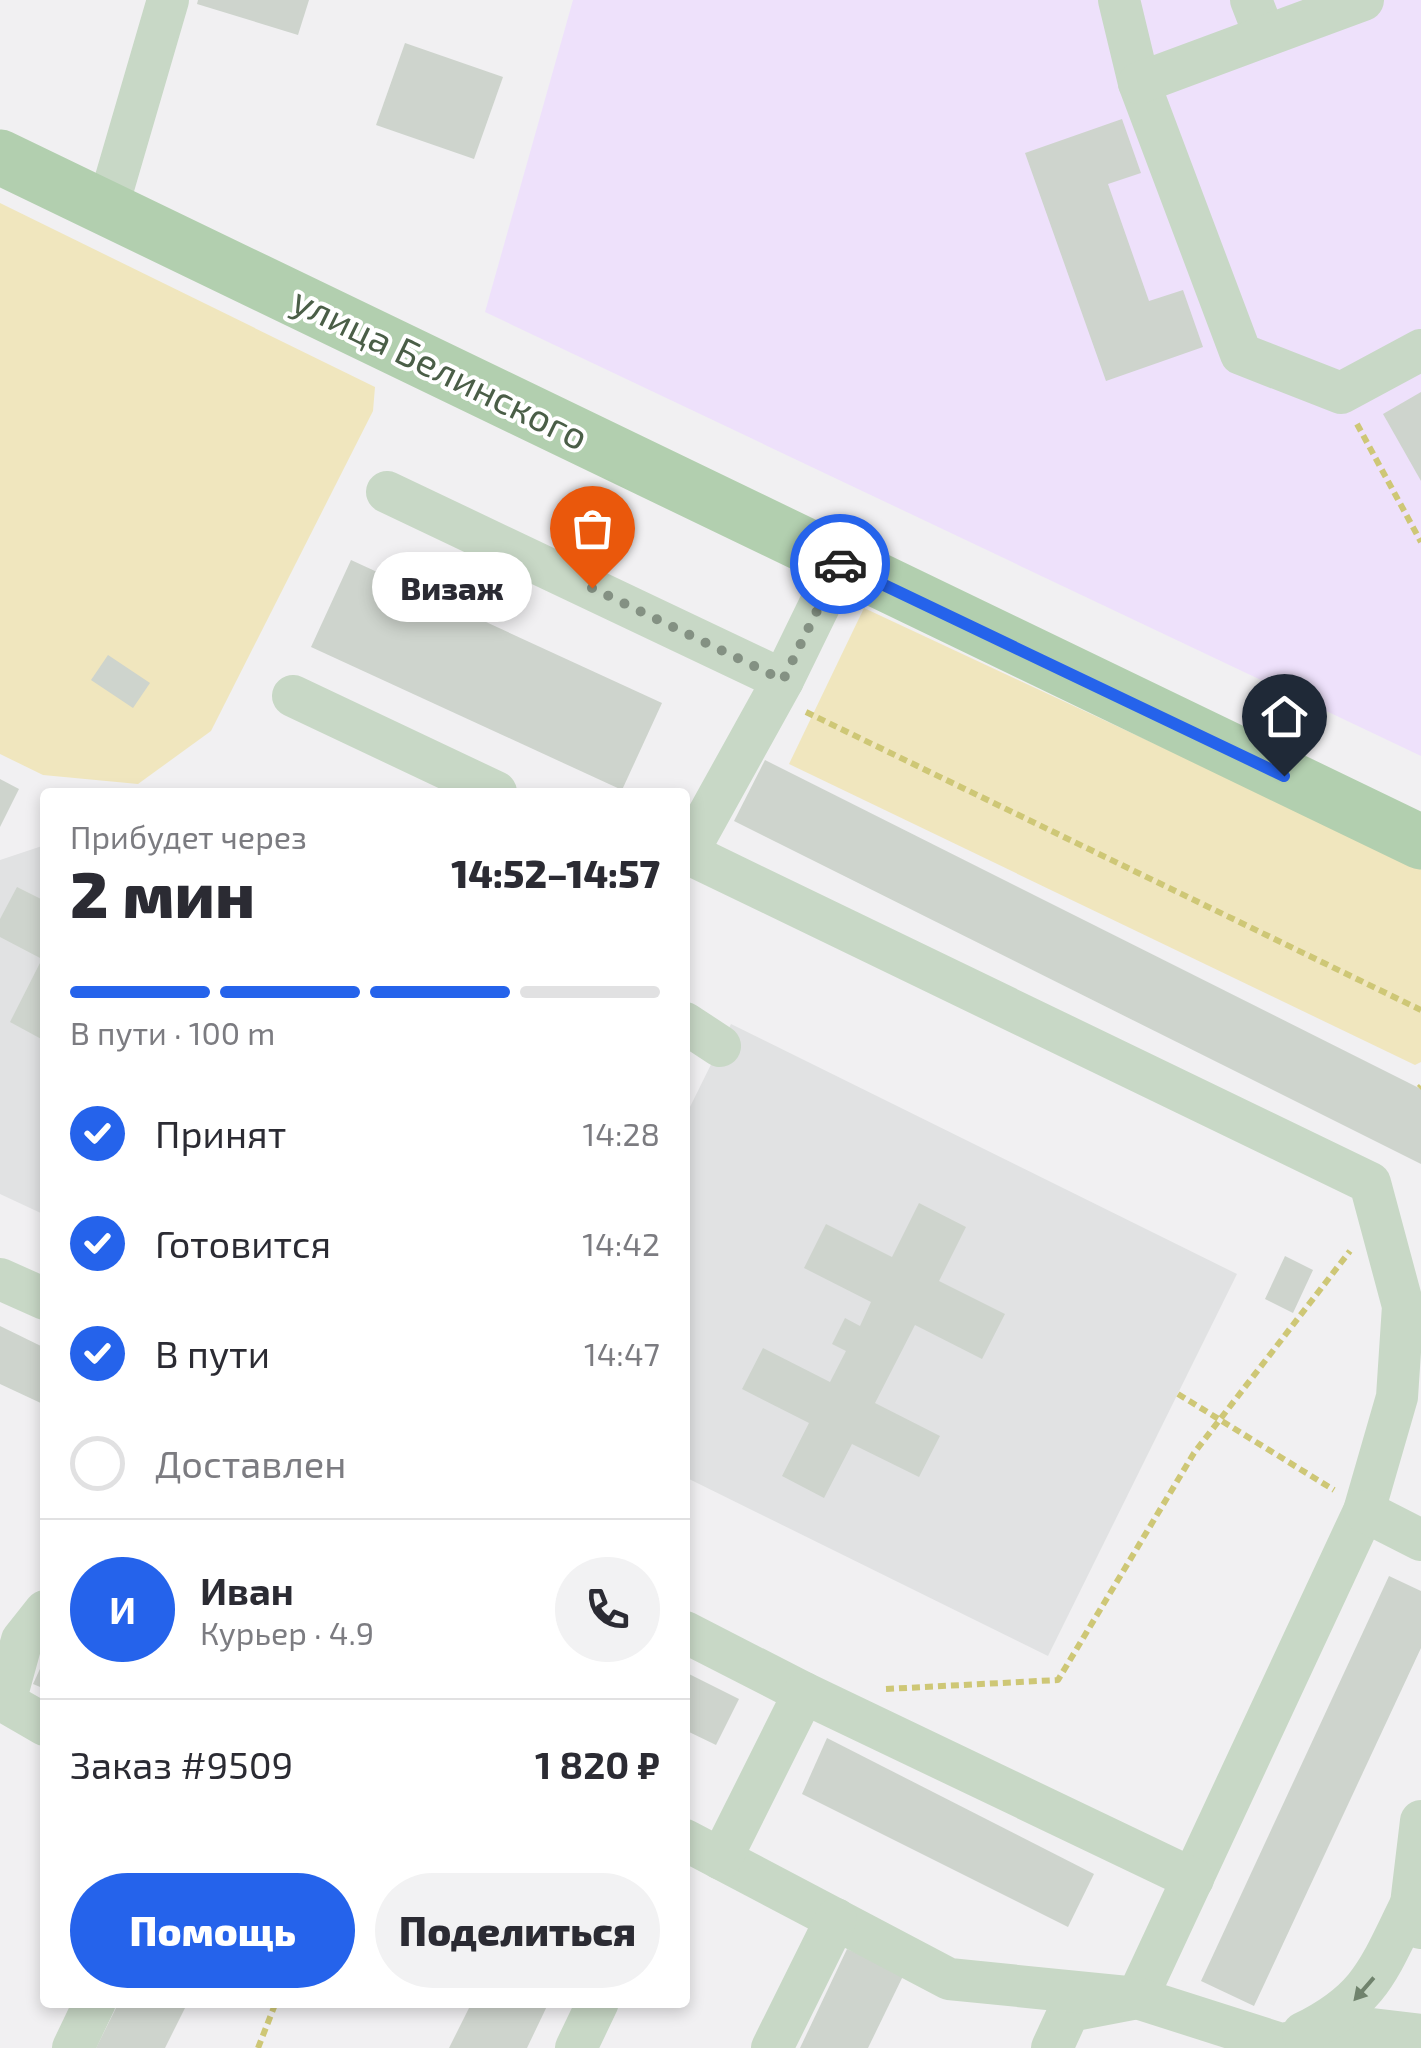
<!DOCTYPE html>
<html lang="ru">
<meta charset="utf-8">
<style>
body{margin:0;font-family:"Exo 2",sans-serif;background:#f2f2f3;color:#2b2b33;height:100vh;display:flex;flex-direction:column;font-size:38px;white-space:nowrap}
*{box-sizing:border-box;margin:0}
p{font-size:32px;color:#7c7c81}
.icon{flex:none;width:55px;height:55px;fill:none;stroke:currentColor;stroke-width:2;stroke-linecap:round;stroke-linejoin:round}
.map{position:relative;flex:1;overflow:hidden}
.panel{position:absolute;left:40px;top:788px;width:650px;height:1220px;display:flex;flex-direction:column;background:#fff;border-radius:10px;box-shadow:0 5px 15px #0003}
.panel>*{flex:none}
.pin{position:absolute;display:grid;place-items:center;width:85px;height:85px;color:#fff;margin:-102px -42px;border-radius:50% 50% 50% 0;rotate:-45deg;box-shadow:0 0 10px #0007}
.pin .icon{rotate:45deg}
.courier{position:absolute;display:grid;place-items:center;width:100px;height:100px;margin:-50px;border:8px solid #2563eb;border-radius:50%;background:#fff;color:#222;box-shadow:0 2px 12px #0007}
.bubble{position:absolute;height:70px;border-radius:35px;background:#fff;box-shadow:0 5px 15px #0003;font-size:32px;font-weight:800;line-height:70px;text-align:center}
.headline em{font-style:normal;font-weight:800}
.headline div{display:flex;flex-direction:column-reverse}
.headline{display:flex;align-items:center;justify-content:space-between;height:170px;padding:0 30px}
h1{font-size:65px;font-weight:800;line-height:75px}
.bar{display:grid;grid-template-columns:repeat(4,1fr);gap:15px 10px;align-content:center;height:120px;padding:0 30px}
.bar i{height:12px;border-radius:8px;background:#e1e1e2}
.bar .active{background:#2563eb}
.bar p{grid-column:span 4}
.line{display:flex;align-items:center;gap:25px;padding:0 30px;border-top:2px solid #e1e1e2}
.line div{flex:1}
.round{display:grid;place-items:center;flex:none;width:105px;height:105px;border-radius:52px;background:#f2f2f3}
ol{padding:0 30px;list-style:none}
li{display:flex;align-items:center;gap:30px;height:110px}
li p{margin-inline-start:auto}
li .icon{padding:10px;border-radius:50%;background:#2563eb;color:#fff;stroke-width:4}
li:last-child{color:#7c7c81}
li i{width:55px;height:55px;border:5px solid #e1e1e2;border-radius:50%}
.action{display:flex;gap:20px;margin-top:auto;padding:20px 30px}
.action a{flex:1;height:115px;border-radius:60px;background:#2563eb;color:#fff;font-size:40px;font-weight:800;line-height:115px;text-align:center}
.action a+a{background:#f2f2f3;color:#2b2b33}
.map>svg:first-child{display:block}
.education{fill:#e1e2e3}
.medical{fill:#eee1fb}
.green{fill:#f0e6be}
.building{fill:#ced4cd}
.lines{fill:none;stroke-linecap:round;stroke-linejoin:round}
.path{stroke:#cec776;stroke-width:6;stroke-dasharray:8 5;stroke-linecap:butt}
.minor{stroke:#c8d8c6;stroke-width:42}
.major{stroke:#b2cfaf;stroke-width:55}
.oneway{fill:#70836d}
.done{stroke:#849183;stroke-width:10;stroke-dasharray:0 18}
.route{stroke:#2563eb;stroke-width:12}
.labels{text-anchor:middle;stroke-width:8;stroke-linejoin:round;paint-order:stroke}
.street-label{font-size:38px;fill:#4a5e47;stroke:#fff}
</style>
<div class="map">
<svg width="1421" height="2048" viewBox="0 0 1421 2048">
<rect width="100%" height="100%" fill="#f1f0f2"/>
<!-- education -->
<g class="education">
<polygon points="45,845 45,1215 0,1194 0,860"/>
<polygon points="731,1024 1237,1274 1048,1656 685,1477 685,1117"/>
</g>
<!-- medical -->
<polygon class="medical" points="573,0 1421,0 1421,756 485,312"/>
<!-- green -->
<g class="green">
<polygon points="0,203 375,387 373,411 211,731 138,784 43,775 0,754"/>
<polygon points="864,608 1421,868 1421,1062 1415,1065 789,764"/>
</g>
<!-- building -->
<g class="building">
<polygon points="198,0 309,0 298,35 197,4"/>
<polygon points="405,43 503,77 474,159 376,125"/>
<polygon points="1122,119 1141,173 1108,184 1149,301 1183,290 1203,347 1106,381 1025,153"/>
<polygon points="1421,392 1421,481 1383,414"/>
<polygon points="351,560 662,703 622,790 311,647"/>
<polygon points="108,655 150,683 133,708 91,680"/>
<polygon points="765,760 1421,1089 1421,1164 734,821"/>
<polygon points="0,779 19,789 0,827"/>
<polygon points="17,887 45,901 45,1041 10,1022 42,959 0,937 0,919"/>
<polygon points="919,1203 966,1227 939,1281 1005,1314 982,1359 915,1325 875,1403 940,1436 919,1477 852,1444 824,1498 782,1476 809,1423 742,1389 763,1348 830,1382 846,1351 832,1344 845,1318 860,1326 871,1302 804,1268 826,1224 892,1257"/>
<polygon points="1285,1256 1313,1270 1293,1313 1265,1299"/>
<polygon points="0,1326 45,1348 45,1405 0,1384"/>
<polygon points="1389,1576 1421,1591 1421,1648 1254,2006 1201,1981"/>
<polygon points="45,1658 45,1689 33,1684"/>
<polygon points="685,1672 739,1699 716,1745 685,1730"/>
<polygon points="827,1738 1094,1874 1068,1927 802,1794"/>
<polygon points="847,1949 904,1974 868,2048 800,2048"/>
<polygon points="119,2002 188,2002 165,2048 96,2048"/>
<polygon points="472,2002 549,2002 527,2048 449,2048"/>
</g>
<g class="lines">
<!-- path -->
<g class="path">
<polyline points="1357,424 1421,542"/>
<polyline points="806,712 1421,1010"/>
<polyline points="1419,1088 1421,1086"/>
<polyline points="1178,1394 1334,1490"/>
<polyline points="886,1689 1058,1680 1194,1453 1350,1251"/>
<polyline points="258,2048 276,2002"/>
</g>
<!-- minor -->
<g class="minor">
<polyline points="1119,0 1139,83 1241,354 1341,393 1421,350"/>
<polyline points="1251,0 1265,36"/>
<polyline points="1139,83 1363,0"/>
<polyline points="107,209 168,0"/>
<polyline points="387,492 783,680"/>
<polyline points="293,696 496,792"/>
<polyline points="689,854 1370,1183 1403,1306 1397,1397 1364,1511 1137,1998 1069,2011 1052,2048"/>
<polyline points="685,857 783,680 841,561"/>
<polyline points="685,1023 720,1046"/>
<polyline points="0,1279 45,1299"/>
<polyline points="1364,1511 1421,1540"/>
<polyline points="45,1611 22,1640 5,1702 45,1725"/>
<polyline points="685,1632 804,1693"/>
<polyline points="685,1840 949,1979 1137,1998 1281,2044 1372,2029 1421,2035"/>
<polyline points="721,1859 804,1693 1193,1879"/>
<polyline points="1420,1928 1411,1904 1421,1821"/>
<path d="M1303,2033C1371,2000 1379,1968 1411,1904L1421,1907"/>
<polyline points="73,2048 95,2002"/>
<polyline points="576,2048 598,2002"/>
<polyline points="772,2048 836,1919"/>
</g>
<!-- major -->
<polyline class="major" points="0,157 1421,842"/>
</g>
<!-- one-way arrows -->
<defs><path id="oneway-solid" d="M-6-.8H1V-3.2L6.5 0L1 3.2V.8H-6Z" transform="scale(2.5)"/></defs>
<use class="oneway" href="#oneway-solid" transform="translate(1364 1989) rotate(131)"/>
<g class="lines">
<!-- done -->
<polyline class="done" points="592,588 783,680 840,564"/>
<!-- route -->
<polyline class="route" points="840,564 1284,776"/>
</g>
<g class="labels">
<!-- street labels -->
<g class="street-label">
<text transform="translate(440 369) rotate(26)" y="13">улица Белинского</text>
</g>
</g>
</svg>
<div class="pin" style="left:592px;top:588px;background:#ea580c"><svg class="icon" aria-label="bag" viewBox="0 0 24 24"><path d="M5 8h14l-1 12H6zM9 8a3 3 0 0 1 6 0"/></svg></div>
<div class="pin" style="left:1284px;top:776px;background:#1f2937"><svg class="icon" aria-label="home" viewBox="0 0 24 24"><path d="M3 11l9-7 9 7M6 9v11h12V9"/></svg></div>
<div class="courier" style="left:840px;top:564px"><svg class="icon" aria-label="car" viewBox="0 0 24 24"><path d="M5 17H2v-5l4-1 3-4h7l3 4 3 1v5h-3M9 17h6M6 11h13"/><circle cx="7" cy="17" r="2"/><circle cx="17" cy="17" r="2"/></svg></div>
<div class="bubble" style="left:372px;top:552px;width:160px">Визаж</div>
<section class="panel">
<div class="headline"><div><h1>2 мин</h1><p>Прибудет через</p></div><em>14:52–14:57</em></div>
<div class="bar"><i class="active"></i><i class="active"></i><i class="active"></i><i></i><p>В пути · 100 m</p></div>
<ol>
<li><svg class="icon" aria-label="check" viewBox="0 0 24 24"><path d="M5 12l5 5 9-10"/></svg>Принят<p>14:28</p></li>
<li><svg class="icon" aria-label="check" viewBox="0 0 24 24"><path d="M5 12l5 5 9-10"/></svg>Готовится<p>14:42</p></li>
<li><svg class="icon" aria-label="check" viewBox="0 0 24 24"><path d="M5 12l5 5 9-10"/></svg>В пути<p>14:47</p></li>
<li><i></i>Доставлен</li>
</ol>
<div class="line" style="height:180px"><b class="round" style="background:#2563eb;color:#fff">И</b><div><b>Иван</b><p>Курьер · 4.9</p></div><a class="round"><svg class="icon" aria-label="phone" viewBox="0 0 24 24"><path d="M5 4h4l2 5-3 2q2 4 5 5l2-3 5 2v4C11 20 4 13 5 4z"/></svg></a></div>
<div class="line" style="height:130px"><div>Заказ #9509</div><b>1 820 ₽</b></div>
<div class="action"><a>Помощь</a><a>Поделиться</a></div>
</section>
</div>
